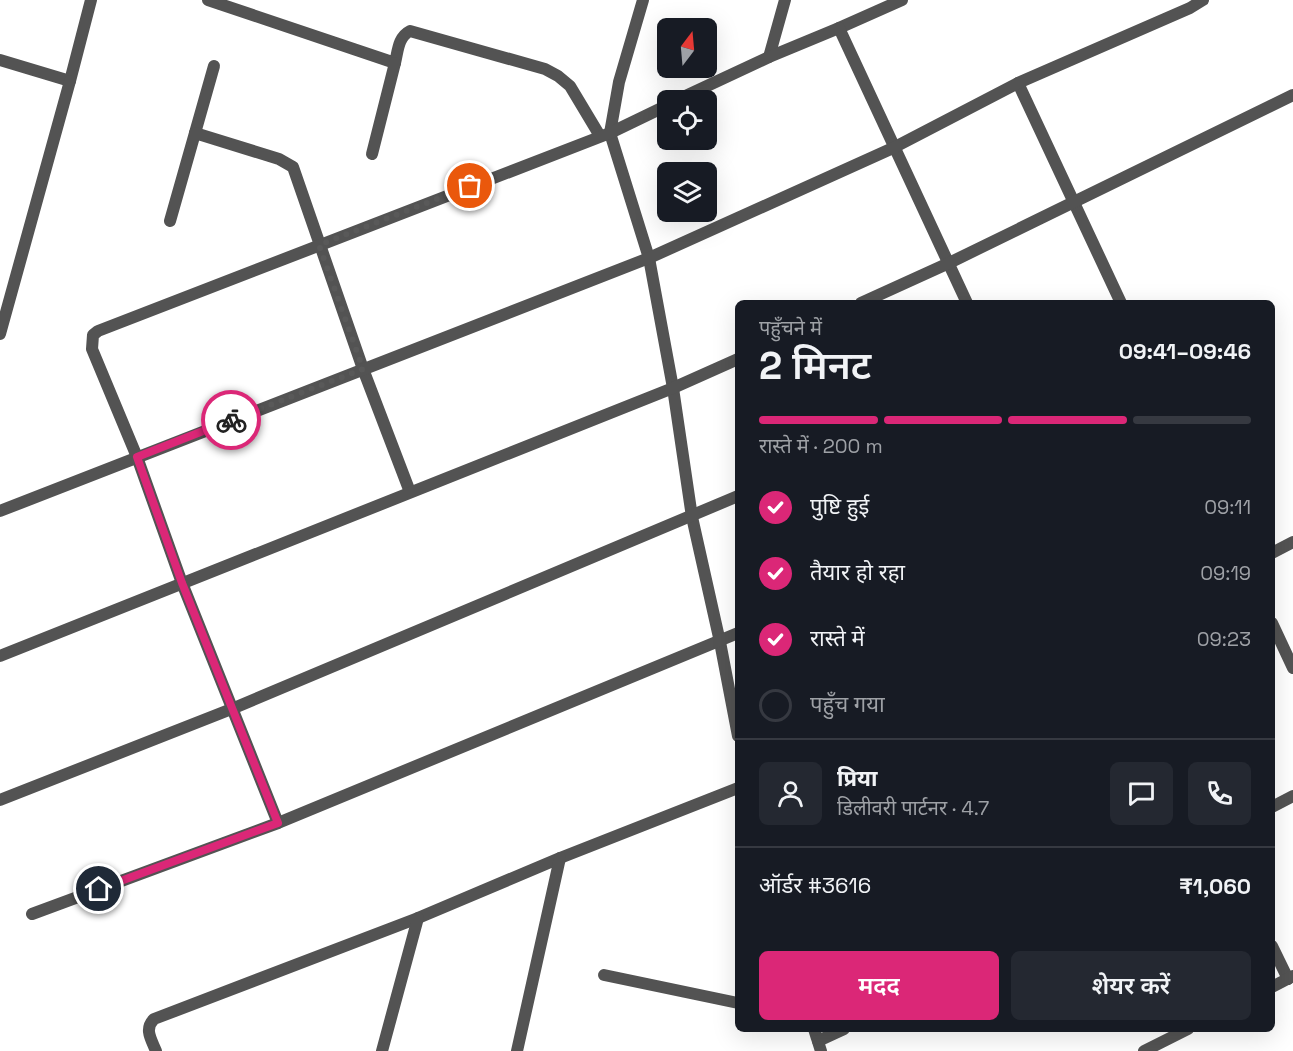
<!DOCTYPE html>
<html lang="hi">
<meta charset="utf-8">
<style>
body{margin:0;font-family:"Space Grotesk","Noto Sans Devanagari",sans-serif;background:#242831;color:#f1f3f6;height:100vh;display:flex;flex-direction:column;font-size:22px;white-space:nowrap}
*{box-sizing:border-box;margin:0}
p{font-size:20px;color:#9ea1a6}
.icon{flex:none;width:33px;height:33px;fill:none;stroke:currentColor;stroke-width:2;stroke-linecap:round;stroke-linejoin:round}
.map{position:relative;flex:1;overflow:hidden}
.drawer{position:absolute;left:735px;top:300px;width:540px;height:732px;display:flex;flex-direction:column;background:#171b24;border-radius:9px;box-shadow:0 6px 24px #0002}
.drawer>*{flex:none}
.needle{width:39px;rotate:16deg}
.tools{position:absolute;left:657px;top:18px;display:grid;gap:12px}
.tools a{display:grid;place-items:center;width:60px;height:60px;border-radius:9px;background:#171b24;box-shadow:0 6px 24px #0002;font-size:30px}
.pin{position:absolute;display:grid;place-items:center;width:51px;height:51px;color:#fff;margin:-26px;border:3px solid #fff;border-radius:50%;box-shadow:0 2px 6px #0007}
.courier{position:absolute;display:grid;place-items:center;width:60px;height:60px;margin:-30px;border:4px solid #db2777;border-radius:50%;background:#fff;color:#222;box-shadow:0 2px 8px #0007}
.headline em{font-style:normal;font-weight:600}
.headline div{display:flex;flex-direction:column-reverse}
.headline{display:flex;align-items:center;justify-content:space-between;height:102px;padding:0 24px}
h1{font-size:39px;font-weight:600;line-height:45px}
.bar{display:grid;grid-template-columns:repeat(4,1fr);gap:9px 6px;align-content:center;height:72px;padding:0 24px}
.bar i{height:8px;border-radius:4px;background:#363941}
.bar .current{background:#db2777}
.bar p{grid-column:span 4}
.line{display:flex;align-items:center;gap:15px;padding:0 24px;border-top:2px solid #363941}
.line div{flex:1}
.round{display:grid;place-items:center;flex:none;width:63px;height:63px;border-radius:9px;background:#242831}
ol{padding:0 24px;list-style:none}
li{display:flex;align-items:center;gap:18px;height:66px}
li p{margin-inline-start:auto}
li .icon{padding:6px;border-radius:50%;background:#db2777;color:#fff;stroke-width:4}
li:last-child{color:#9ea1a6}
li i{width:33px;height:33px;border:3px solid #363941;border-radius:50%}
.primary-button{display:flex;gap:12px;margin-top:auto;padding:12px 24px}
.primary-button a{flex:1;height:69px;border-radius:9px;background:#db2777;color:#fff;font-size:24px;font-weight:600;line-height:69px;text-align:center}
.primary-button a+a{background:#242831;color:#f1f3f6}
.map>svg:first-child{display:block}
.lines{fill:none;stroke-linecap:round;stroke-linejoin:round}
.minor{stroke:#535353;stroke-width:12}
.done{stroke:#595959;stroke-width:6;stroke-dasharray:0 10.8}
.route{stroke:#db2777;stroke-width:8}
</style>
<div class="map">
<svg width="1293" height="1051" viewBox="0 0 1293 1051">
<rect width="100%" height="100%" fill="#fff"/>
<g class="lines">
<!-- minor -->
<g class="minor">
<path d="M208,0L395,63C398,51 398,37 410,31L545,69L558,76L570,86L600,136"/>
<polyline points="643,0 619,82 610,133 649,258 673,388 692,517 720,642 738,736"/>
<polyline points="839,28 902,0"/>
<polyline points="769,57 785,0"/>
<polyline points="0,60 70,81 91,0"/>
<polyline points="1018,83 1121,303"/>
<polyline points="677,100 769,57 839,28 967,303"/>
<polyline points="195,133 214,66"/>
<polyline points="372,154 395,63"/>
<polyline points="170,221 195,133 279,159 293,167 363,369 410,492"/>
<polyline points="861,303 949,263 1293,95"/>
<polyline points="0,334 70,81"/>
<polyline points="0,511 649,258 893,148 1018,83 1190,8 1203,0"/>
<polyline points="1272,553 1293,542"/>
<polyline points="1272,623 1293,668"/>
<polyline points="0,656 673,388 738,359"/>
<polyline points="0,800 234,708 738,496"/>
<polyline points="1272,807 1293,796"/>
<polyline points="278,823 182,583 137,457 92,349 93,335 98,331 610,133 668,105"/>
<polyline points="32,914 278,823 738,633"/>
<polyline points="1272,946 1288,979"/>
<polyline points="604,975 738,1003"/>
<polyline points="1272,987 1293,976"/>
<polyline points="814,1029 821,1051"/>
<polyline points="818,1041 844,1029"/>
<path d="M156,1051C151,1039 144,1029 154,1019L418,918L560,858L738,788"/>
<polyline points="382,1051 418,918"/>
<polyline points="517,1051 560,858"/>
<polyline points="1144,1051 1188,1029"/>
</g>
</g>
<g class="lines">
<!-- done -->
<polyline class="done" points="231,420 363,369 319,245 470,186"/>
<!-- route -->
<polyline class="route" points="99,889 278,823 182,583 137,457 231,420"/>
</g>
</svg>
<div class="tools">
<a><svg class="needle" viewBox="-14 -14 28 28"><path d="M0-13l5 13h-10z" fill="#e53935"/><path d="M0 13l5-13h-10z" fill="#9ea1a6"/></svg></a>
<a><svg class="icon" aria-label="locate" viewBox="0 0 24 24"><circle cx="12" cy="12" r="6"/><path d="M12 2v4M12 18v4M2 12h4M18 12h4"/></svg></a>
<a><svg class="icon" aria-label="layers" viewBox="0 0 24 24"><path d="M12 4l9 5-9 5-9-5zM3 14l9 5 9-5"/></svg></a>
</div>
<div class="pin" style="left:470px;top:186px;background:#ea580c"><svg class="icon" aria-label="bag" viewBox="0 0 24 24"><path d="M5 8h14l-1 12H6zM9 8a3 3 0 0 1 6 0"/></svg></div>
<div class="pin" style="left:99px;top:889px;background:#1f2937"><svg class="icon" aria-label="home" viewBox="0 0 24 24"><path d="M3 11l9-7 9 7M6 9v11h12V9"/></svg></div>
<div class="courier" style="left:231px;top:420px"><svg class="icon" aria-label="bike" viewBox="0 0 24 24"><circle cx="6" cy="16" r="4"/><circle cx="18" cy="16" r="4"/><path d="M6 16l4-8h5l3 8M10 8l3 8H6M13 5h3"/></svg></div>
<section class="drawer">
<div class="headline"><div><h1>2 मिनट</h1><p>पहुँचने में</p></div><em>09:41–09:46</em></div>
<div class="bar"><i class="current"></i><i class="current"></i><i class="current"></i><i></i><p>रास्ते में · 200 m</p></div>
<ol>
<li><svg class="icon" aria-label="check" viewBox="0 0 24 24"><path d="M5 12l5 5 9-10"/></svg>पुष्टि हुई<p>09:11</p></li>
<li><svg class="icon" aria-label="check" viewBox="0 0 24 24"><path d="M5 12l5 5 9-10"/></svg>तैयार हो रहा<p>09:19</p></li>
<li><svg class="icon" aria-label="check" viewBox="0 0 24 24"><path d="M5 12l5 5 9-10"/></svg>रास्ते में<p>09:23</p></li>
<li><i></i>पहुँच गया</li>
</ol>
<div class="line" style="height:108px"><a class="round"><svg class="icon" aria-label="person" viewBox="0 0 24 24"><circle cx="12" cy="8" r="4"/><path d="M4 21q1-7 8-7t8 7"/></svg></a><div><b>प्रिया</b><p>डिलीवरी पार्टनर · 4.7</p></div><a class="round"><svg class="icon" aria-label="chat" viewBox="0 0 24 24"><path d="M4 5h16v11H9l-5 4z"/></svg></a><a class="round"><svg class="icon" aria-label="phone" viewBox="0 0 24 24"><path d="M5 4h4l2 5-3 2q2 4 5 5l2-3 5 2v4C11 20 4 13 5 4z"/></svg></a></div>
<div class="line" style="height:78px"><div>ऑर्डर #3616</div><b>₹1,060</b></div>
<div class="primary-button"><a>मदद</a><a>शेयर करें</a></div>
</section>
</div>
